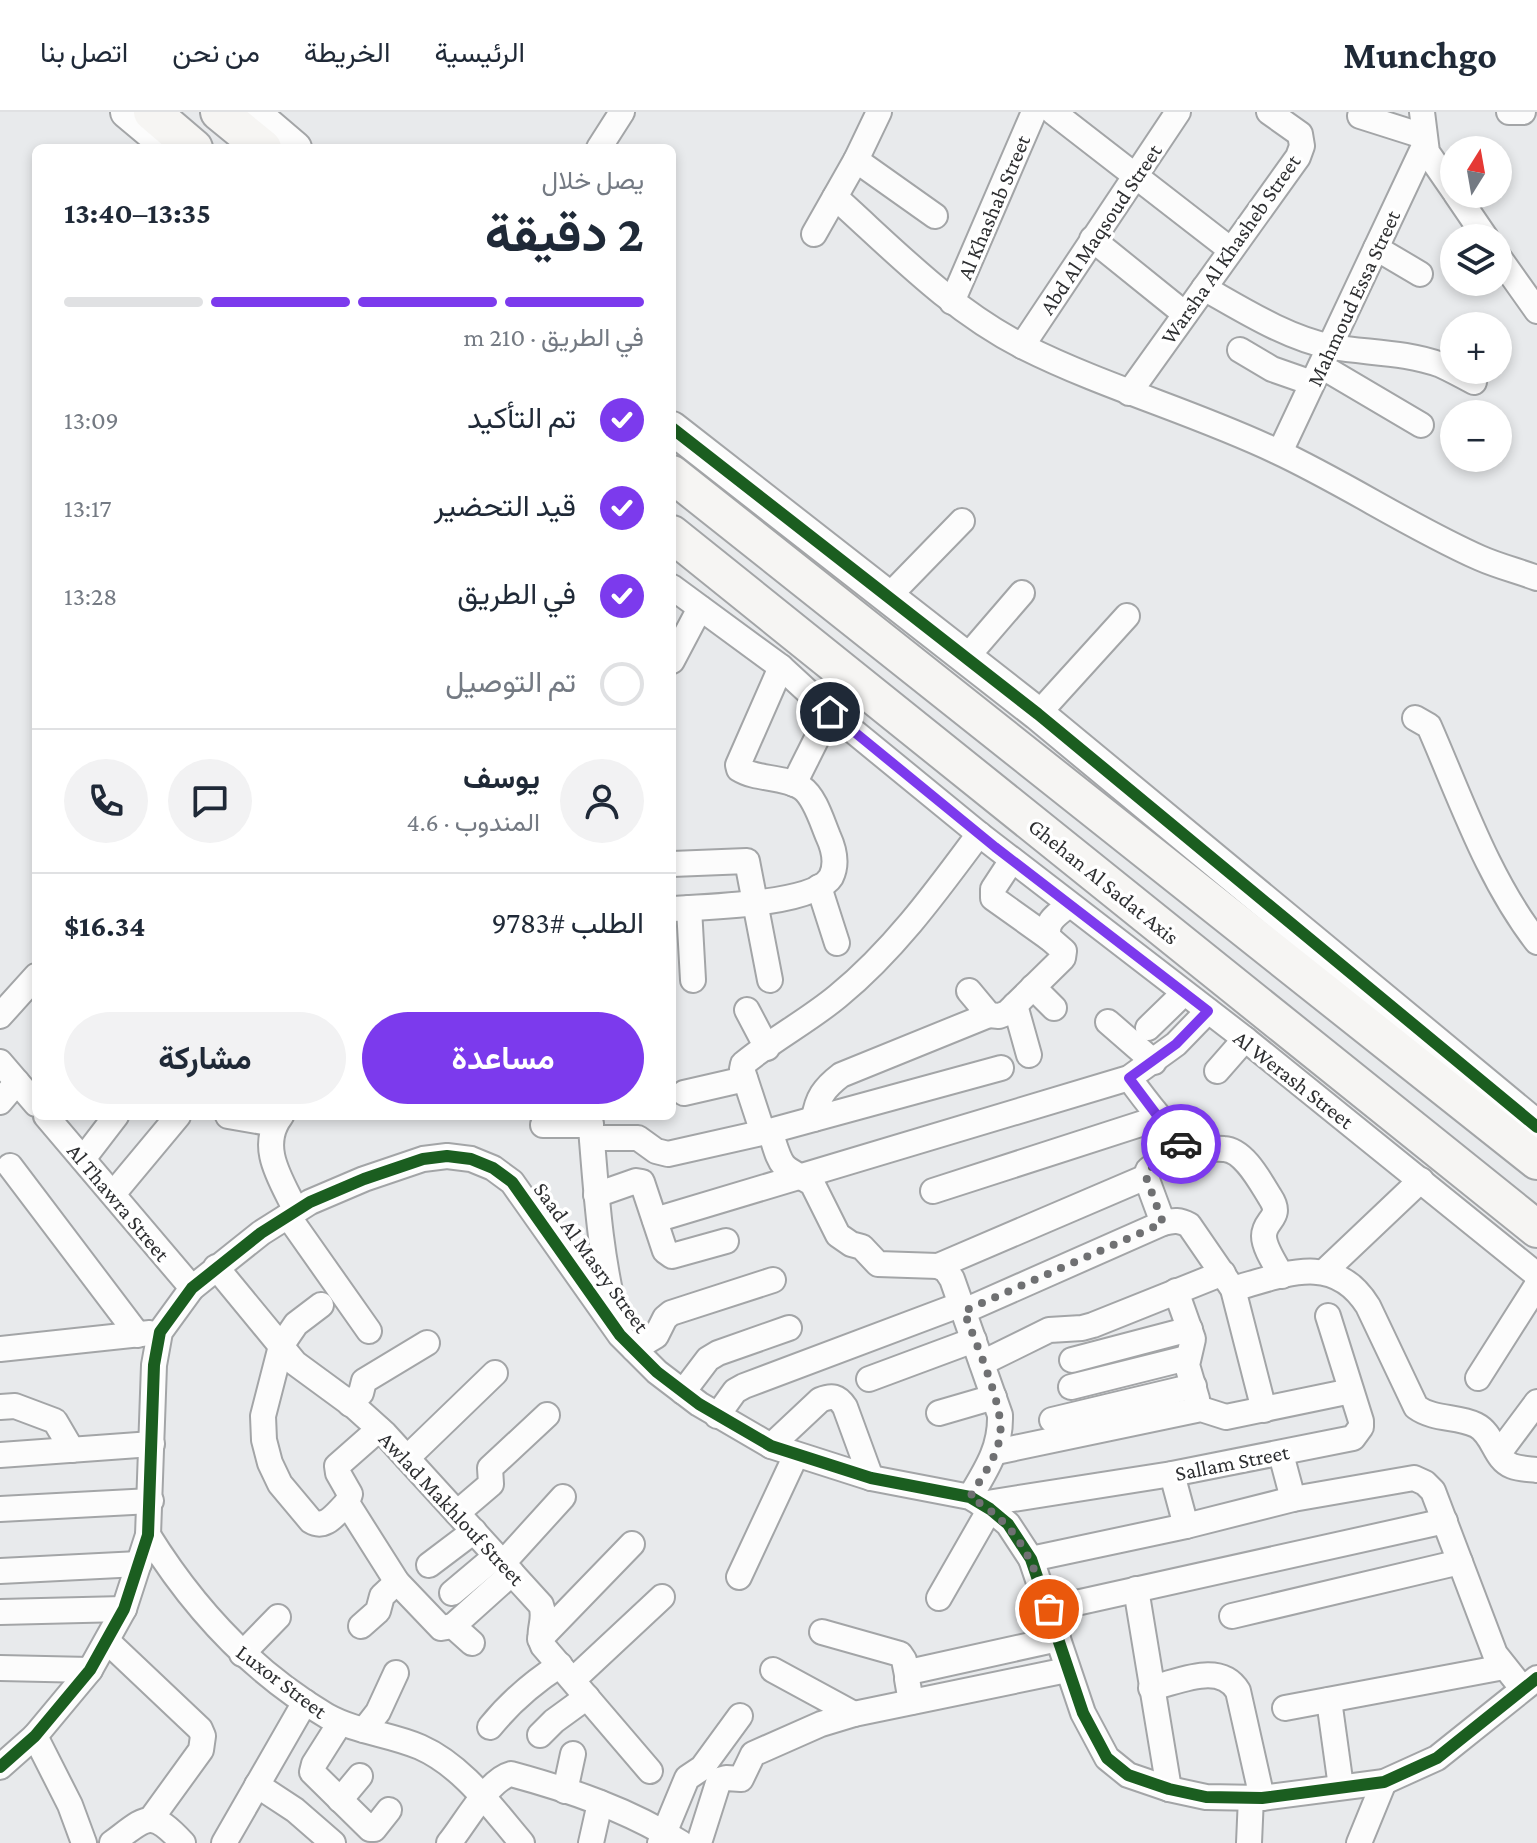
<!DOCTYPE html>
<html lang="ar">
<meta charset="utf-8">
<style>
body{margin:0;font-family:"Crimson Pro",Vazirmatn,serif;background:#f2f2f3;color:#1f2937;direction:rtl;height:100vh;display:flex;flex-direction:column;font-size:30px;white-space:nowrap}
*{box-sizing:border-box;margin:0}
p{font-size:26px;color:#747a83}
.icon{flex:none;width:44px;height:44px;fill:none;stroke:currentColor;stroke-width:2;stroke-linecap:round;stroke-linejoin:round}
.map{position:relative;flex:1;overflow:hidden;direction:ltr}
.panel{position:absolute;left:32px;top:32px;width:644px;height:976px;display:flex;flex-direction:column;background:#fff;border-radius:12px;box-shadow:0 4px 12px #0003;direction:rtl}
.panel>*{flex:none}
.needle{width:52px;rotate:11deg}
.tools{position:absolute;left:1440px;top:24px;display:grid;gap:16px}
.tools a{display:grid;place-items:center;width:72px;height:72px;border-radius:50%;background:#fff;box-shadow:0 4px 12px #0003;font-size:40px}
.pin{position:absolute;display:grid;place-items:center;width:68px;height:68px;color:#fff;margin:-34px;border:4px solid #fff;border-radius:50%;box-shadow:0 2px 8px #0007}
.courier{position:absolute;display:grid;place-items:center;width:80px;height:80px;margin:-40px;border:6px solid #7c3aed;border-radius:50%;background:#fff;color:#222;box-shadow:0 2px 10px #0007}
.overview em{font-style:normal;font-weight:700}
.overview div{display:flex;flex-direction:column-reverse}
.overview{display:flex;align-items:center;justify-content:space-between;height:136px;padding:0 32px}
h1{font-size:52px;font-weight:700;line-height:60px}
.bar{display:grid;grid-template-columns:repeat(4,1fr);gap:12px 8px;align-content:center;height:96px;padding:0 32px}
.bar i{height:10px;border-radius:6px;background:#e0e1e3}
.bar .active{background:#7c3aed}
.bar p{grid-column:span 4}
.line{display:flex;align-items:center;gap:20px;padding:0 32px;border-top:2px solid #e0e1e3}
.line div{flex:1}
.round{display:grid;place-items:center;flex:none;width:84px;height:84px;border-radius:42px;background:#f2f2f3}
ol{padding:0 32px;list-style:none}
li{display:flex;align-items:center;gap:24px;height:88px}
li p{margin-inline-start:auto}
li .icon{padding:8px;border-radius:50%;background:#7c3aed;color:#fff;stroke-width:4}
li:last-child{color:#747a83}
li i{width:44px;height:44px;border:4px solid #e0e1e3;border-radius:50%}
.cta{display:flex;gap:16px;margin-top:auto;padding:16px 32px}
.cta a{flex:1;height:92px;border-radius:48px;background:#7c3aed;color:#fff;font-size:32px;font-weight:700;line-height:92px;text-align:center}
.cta a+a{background:#f2f2f3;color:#1f2937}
header{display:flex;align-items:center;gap:48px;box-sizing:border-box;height:112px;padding:0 40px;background:#fff;border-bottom:2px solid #e0e1e3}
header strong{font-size:38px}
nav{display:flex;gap:44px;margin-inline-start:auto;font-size:28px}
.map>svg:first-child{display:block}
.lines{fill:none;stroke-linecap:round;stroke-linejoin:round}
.minor-casing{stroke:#a3a5a7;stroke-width:28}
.tertiary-casing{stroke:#a3a5a7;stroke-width:36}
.secondary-casing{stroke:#a3a5a7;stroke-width:40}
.minor{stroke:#fcfcfc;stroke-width:24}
.tertiary{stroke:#fcfcfc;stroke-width:32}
.secondary{stroke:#f6f5f3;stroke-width:36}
.cycleway-casing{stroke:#fff;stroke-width:17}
.cycleway{stroke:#1b5e20;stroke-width:12}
.done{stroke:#6f7072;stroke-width:8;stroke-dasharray:0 14.4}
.route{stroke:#7c3aed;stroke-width:10}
.labels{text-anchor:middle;stroke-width:7;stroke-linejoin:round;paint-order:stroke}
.street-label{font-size:22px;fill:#2e2f31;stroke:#fff}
</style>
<header>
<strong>Munchgo</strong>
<nav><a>الرئيسية</a><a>الخريطة</a><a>من نحن</a><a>اتصل بنا</a></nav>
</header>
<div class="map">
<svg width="1537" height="1731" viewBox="0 0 1537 1731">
<rect width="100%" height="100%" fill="#e8eaec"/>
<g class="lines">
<!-- minor casing -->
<g class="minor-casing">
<g id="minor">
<polyline points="1053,0 1231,138"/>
<polyline points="1422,0 1427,40 1454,79"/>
<polyline points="1509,0 1523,0"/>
<polyline points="1360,4 1423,24"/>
<polyline points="599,36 622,0"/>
<polyline points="856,48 935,104"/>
<polyline points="1456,82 1486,126"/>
<path d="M835,85C895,139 951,198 1024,235C1106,276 1194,300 1276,339C1345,371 1410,415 1480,446C1498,454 1518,459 1537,466"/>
<polyline points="814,122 856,48 879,0"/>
<polyline points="1092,127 1185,202"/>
<polyline points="1376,136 1420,162"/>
<polyline points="1498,144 1537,199"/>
<path d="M1204,176C1243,198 1287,226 1332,235C1368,241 1406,240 1441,253C1452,258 1463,264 1474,270"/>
<polyline points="952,190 1034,0"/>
<polyline points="1022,234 1178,0"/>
<polyline points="1240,238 1272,257 1312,271"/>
<polyline points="1321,254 1421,313"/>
<polyline points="1129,281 1298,45 1302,34 1300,22 1269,0"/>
<polyline points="1280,340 1425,32"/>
<polyline points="672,475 781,555 830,600 979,722 1245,927 1537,1163"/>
<polyline points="888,485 962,409"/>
<polyline points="966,546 1022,481"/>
<polyline points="672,549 700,496"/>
<polyline points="1038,602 1127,504"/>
<path d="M1415,606L1429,614C1461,687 1488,767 1537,830"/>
<polyline points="794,672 830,600"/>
<polyline points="1012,748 993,777 993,786 1049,826"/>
<polyline points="672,752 747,749 770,868"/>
<polyline points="819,775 837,831"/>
<polyline points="689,796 693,868"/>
<path d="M672,797C703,795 814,793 831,765C838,751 834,737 828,724C822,710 815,685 802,676C784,664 757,668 739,657L738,653L781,555"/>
<polyline points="1033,875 1054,896"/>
<path d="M969,879L989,903L999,904L1007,901L1063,846L1064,839L1049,826C1044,809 1058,802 1069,793"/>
<polyline points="1015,893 1029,943"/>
<polyline points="747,898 767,936"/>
<polyline points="0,904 36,864"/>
<polyline points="1108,910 1154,950"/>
<polyline points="1148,916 1184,881"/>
<polyline points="0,950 36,992"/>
<polyline points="1217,959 1245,927"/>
<path d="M1129,966C1148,991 1165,1017 1193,1033C1203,1039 1213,1036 1224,1037C1244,1038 1260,1069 1270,1085C1284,1106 1264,1107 1264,1124C1264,1136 1276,1153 1282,1164"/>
<polyline points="684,981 745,967"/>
<polyline points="0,990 17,970"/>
<polyline points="46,1004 192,1176"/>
<polyline points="228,1004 275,1012"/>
<path d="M281,1004C257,1035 282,1069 296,1099"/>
<path d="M590,1004C596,1074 599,1141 617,1209"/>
<path d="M814,1007C817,986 824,976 841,963L989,903"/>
<polyline points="543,1013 591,1013"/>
<path d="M770,1019C782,1056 778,1053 812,1071L838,1123L851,1132L862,1135L878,1152L938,1154L946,1158L952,1167L1000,1303C1001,1336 986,1358 970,1385"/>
<path d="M763,1021L742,957L743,952C773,927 808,909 838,884C894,838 936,780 979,722"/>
<polyline points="592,1026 638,1026 656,1039 668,1042 770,1019 1001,956"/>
<polyline points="83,1047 116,1004"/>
<polyline points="10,1054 138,1223"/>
<polyline points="933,1079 1159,1006"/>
<polyline points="113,1082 178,1004"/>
<polyline points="596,1083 636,1069 642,1070 665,1139 672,1144 726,1129"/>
<polyline points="288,1104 369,1219"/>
<polyline points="655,1108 1129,966 1176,932 1208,899"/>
<polyline points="1163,1111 1146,1065 1148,1058 1187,1028"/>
<polyline points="938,1154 1146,1065"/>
<path d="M216,1155L295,1251L355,1295L385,1322L541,1493C547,1508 536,1519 543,1534L650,1659"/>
<polyline points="1324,1160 1421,1068"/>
<path d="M1233,1177C1283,1163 1334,1139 1368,1194L1416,1295C1434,1308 1457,1304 1476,1313C1494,1322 1494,1347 1512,1354C1520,1357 1529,1357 1537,1358"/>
<polyline points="1176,1179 1193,1227 1187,1253 1197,1287"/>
<path d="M321,1193L296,1212L281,1234L263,1304L264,1328L270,1351L280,1372L311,1409C326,1418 336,1401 347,1391"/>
<path d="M964,1199L1163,1111C1174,1108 1180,1108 1189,1113L1233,1177L1264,1298"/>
<polyline points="0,1237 150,1221"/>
<polyline points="634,1237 656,1224 665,1206 671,1201 773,1168"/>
<polyline points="1072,1248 1190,1217"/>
<polyline points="982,1251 1049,1218 1082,1216 1093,1213 1223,1161"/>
<polyline points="1478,1266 1537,1173"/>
<polyline points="869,1267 974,1228"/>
<polyline points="1071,1275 1187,1246"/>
<polyline points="683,1280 708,1247 718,1241 789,1216"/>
<polyline points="350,1292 361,1281 364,1269 427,1231"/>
<polyline points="0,1295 15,1294 55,1309 72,1338"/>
<polyline points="939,1301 994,1285"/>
<polyline points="717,1304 735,1279 744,1274 962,1192"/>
<polyline points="1052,1308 1194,1274"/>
<polyline points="379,1317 337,1354 338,1361 350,1382 347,1391 397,1470 441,1516 453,1514 472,1531"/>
<path d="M771,1334L820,1288C832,1283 838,1284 845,1295L871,1366"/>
<polyline points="996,1340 1201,1297 1226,1305 1351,1279"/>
<polyline points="1499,1341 1537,1290"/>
<polyline points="1281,1342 1293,1387"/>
<polyline points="0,1343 152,1332"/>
<polyline points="407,1346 495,1261"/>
<polyline points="1172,1362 1186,1414"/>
<polyline points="981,1392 1172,1362 1353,1326 1361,1315 1361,1309 1328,1204"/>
<polyline points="0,1397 151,1389"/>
<polyline points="457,1401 491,1372 490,1356 547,1303"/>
<path d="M148,1423C194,1497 251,1559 327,1604C356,1620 390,1622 420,1635C463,1654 492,1696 522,1731"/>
<polyline points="1031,1447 1186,1414 1293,1387 1414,1366 1425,1371 1433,1379 1495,1542 1522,1576"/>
<polyline points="503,1451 563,1385"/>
<polyline points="429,1453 474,1419"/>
<polyline points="0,1459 139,1452"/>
<polyline points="739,1465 796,1343"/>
<polyline points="1136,1477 1169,1677"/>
<polyline points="452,1481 496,1444"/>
<polyline points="939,1486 990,1397"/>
<polyline points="1049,1497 1445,1409"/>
<polyline points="0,1500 124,1497"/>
<polyline points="1232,1504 1460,1450"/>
<polyline points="361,1514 378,1499 382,1484 397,1470"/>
<polyline points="453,1514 512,1461"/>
<polyline points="822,1520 900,1542 904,1548 907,1563"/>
<polyline points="540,1527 632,1432"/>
<polyline points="107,1529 200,1617 203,1624 201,1638 151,1707"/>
<polyline points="242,1542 278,1505"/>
<polyline points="0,1556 90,1558"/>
<polyline points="773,1558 854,1602"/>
<polyline points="573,1568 662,1485"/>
<path d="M1151,1576C1179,1570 1220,1549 1238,1579L1262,1686"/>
<polyline points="1329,1588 1341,1675"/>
<polyline points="911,1590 907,1567 909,1560 1058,1527"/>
<polyline points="1285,1596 1504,1555"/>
<polyline points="340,1611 314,1652 312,1660 370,1717 374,1717 389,1698"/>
<path d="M490,1615C511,1589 532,1571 560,1553"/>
<polyline points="364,1618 378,1600 396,1561"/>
<polyline points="540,1623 554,1609 587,1585"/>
<polyline points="35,1624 70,1693 84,1731"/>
<polyline points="0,1655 35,1624 90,1558 124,1497 148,1423 154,1253 160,1220 192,1176 261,1121 310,1090 364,1067 423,1047 447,1044 471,1047 493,1056 512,1070 620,1223 657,1260 699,1292 771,1334 871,1366 970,1385 990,1397 1008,1412 1031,1447 1083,1601 1107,1646 1128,1663 1169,1677 1206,1685 1262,1686 1384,1670 1437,1646 1537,1566"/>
<polyline points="257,1673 295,1698 333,1731"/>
<polyline points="565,1679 573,1642"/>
<polyline points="340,1688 360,1664"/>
<path d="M112,1731C147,1705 150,1696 183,1731"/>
<polyline points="224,1731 305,1590"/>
<path d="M449,1731C464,1713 488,1668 511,1662C570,1678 629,1698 681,1731"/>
<polyline points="591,1731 600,1691"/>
<polyline points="660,1731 687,1666 702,1656 740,1604"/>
<polyline points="699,1731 719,1668 726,1666 741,1667 753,1642 821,1612 854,1602 1067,1558"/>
<polyline points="1249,1731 1251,1685"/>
<polyline points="1359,1731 1384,1670"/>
</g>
</g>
<!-- tertiary casing -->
<g class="tertiary-casing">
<g id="tertiary">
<polyline points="127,0 170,36"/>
<polyline points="253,0 295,36"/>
<polyline points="672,316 1038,602 1537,1015"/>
</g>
</g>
<!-- secondary casing -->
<g class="secondary-casing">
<g id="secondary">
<polyline points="152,0 194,36"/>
<polyline points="219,0 263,36"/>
<polyline points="672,362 1537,1049"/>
<polyline points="672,422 1537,1117"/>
</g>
</g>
<!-- minor -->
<use href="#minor" class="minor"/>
<!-- tertiary -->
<use href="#tertiary" class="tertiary"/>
<!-- secondary -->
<use href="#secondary" class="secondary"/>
<!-- cycleway casing -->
<g class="cycleway-casing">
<g id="cycleway">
<polyline points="672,316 1038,602 1537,1015"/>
<polyline points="0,1655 35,1624 90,1558 124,1497 148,1423 154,1253 160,1220 192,1176 261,1121 310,1090 364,1067 423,1047 447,1044 471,1047 493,1056 512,1070 620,1223 657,1260 699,1292 771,1334 871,1366 970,1385 990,1397 1008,1412 1031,1447 1083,1601 1107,1646 1128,1663 1169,1677 1206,1685 1262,1686 1384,1670 1437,1646 1537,1566"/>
</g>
</g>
<!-- cycleway -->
<use href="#cycleway" class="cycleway"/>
</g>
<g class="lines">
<!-- done -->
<path class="done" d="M1049,1497C1030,1444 1020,1415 970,1385C981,1366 997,1346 1000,1324C1005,1295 974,1228 964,1199L1163,1111L1146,1065L1148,1058L1181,1032"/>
<!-- route -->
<polyline class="route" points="830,600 995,735 1208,899 1176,932 1129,966 1159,1006 1187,1028 1181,1032"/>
</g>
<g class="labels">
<!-- street labels -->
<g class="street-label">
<text transform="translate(993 95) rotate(-67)" y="8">Al Khashab Street</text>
<text transform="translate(1100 117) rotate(-56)" y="8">Abd Al Maqsoud Street</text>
<text transform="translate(1230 137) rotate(-55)" y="8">Warsha Al Khasheb Street</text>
<text transform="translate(1353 186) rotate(-65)" y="8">Mahmoud Essa Street</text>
<text transform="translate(1104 769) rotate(39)" y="8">Ghehan Al Sadat Axis</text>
<text transform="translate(1294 967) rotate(38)" y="8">Al Werash Street</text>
<text transform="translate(119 1090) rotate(50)" y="8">Al Thawra Street</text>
<text transform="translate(592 1145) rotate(54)" y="8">Saad Al Masry Street</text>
<text transform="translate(1232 1350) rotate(-11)" y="8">Sallam Street</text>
<text transform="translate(452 1396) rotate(47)" y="8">Awlad Makhlouf Street</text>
<text transform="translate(282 1569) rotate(37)" y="8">Luxor Street</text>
</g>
</g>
</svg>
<div class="tools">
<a><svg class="needle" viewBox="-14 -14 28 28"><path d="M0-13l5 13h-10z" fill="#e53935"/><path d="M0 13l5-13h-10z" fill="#747a83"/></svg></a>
<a><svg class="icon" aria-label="layers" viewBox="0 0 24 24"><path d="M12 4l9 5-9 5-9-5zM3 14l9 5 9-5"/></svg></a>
<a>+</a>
<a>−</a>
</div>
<div class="pin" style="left:1049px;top:1497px;background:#ea580c"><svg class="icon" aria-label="bag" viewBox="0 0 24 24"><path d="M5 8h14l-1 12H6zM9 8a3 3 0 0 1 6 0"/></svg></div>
<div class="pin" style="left:830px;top:600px;background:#1f2937"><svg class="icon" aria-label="home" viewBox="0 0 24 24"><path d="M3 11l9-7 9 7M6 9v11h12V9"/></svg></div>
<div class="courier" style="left:1181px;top:1032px"><svg class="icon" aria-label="car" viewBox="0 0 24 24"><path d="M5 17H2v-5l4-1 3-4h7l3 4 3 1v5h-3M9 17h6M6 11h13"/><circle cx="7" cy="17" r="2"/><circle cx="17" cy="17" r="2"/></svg></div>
<section class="panel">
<div class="overview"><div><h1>2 دقيقة</h1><p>يصل خلال</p></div><em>13:35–13:40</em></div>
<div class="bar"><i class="active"></i><i class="active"></i><i class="active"></i><i></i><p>في الطريق · 210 m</p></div>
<ol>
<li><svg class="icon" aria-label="check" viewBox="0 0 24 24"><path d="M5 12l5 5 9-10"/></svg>تم التأكيد<p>13:09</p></li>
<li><svg class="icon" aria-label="check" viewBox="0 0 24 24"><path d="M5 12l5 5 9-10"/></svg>قيد التحضير<p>13:17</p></li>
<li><svg class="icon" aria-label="check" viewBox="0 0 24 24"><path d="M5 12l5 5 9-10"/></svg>في الطريق<p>13:28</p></li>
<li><i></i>تم التوصيل</li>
</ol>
<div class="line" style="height:144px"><a class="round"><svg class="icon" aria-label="person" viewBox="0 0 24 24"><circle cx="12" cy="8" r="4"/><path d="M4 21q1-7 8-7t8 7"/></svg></a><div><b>يوسف</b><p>المندوب · 4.6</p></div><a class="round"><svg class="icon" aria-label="chat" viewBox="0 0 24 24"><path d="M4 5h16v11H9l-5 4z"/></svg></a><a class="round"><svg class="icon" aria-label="phone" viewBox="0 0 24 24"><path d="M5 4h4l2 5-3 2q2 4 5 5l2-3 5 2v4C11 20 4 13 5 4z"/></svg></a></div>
<div class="line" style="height:104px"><div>الطلب #9783</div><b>$16.34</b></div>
<div class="cta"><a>مساعدة</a><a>مشاركة</a></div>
</section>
</div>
